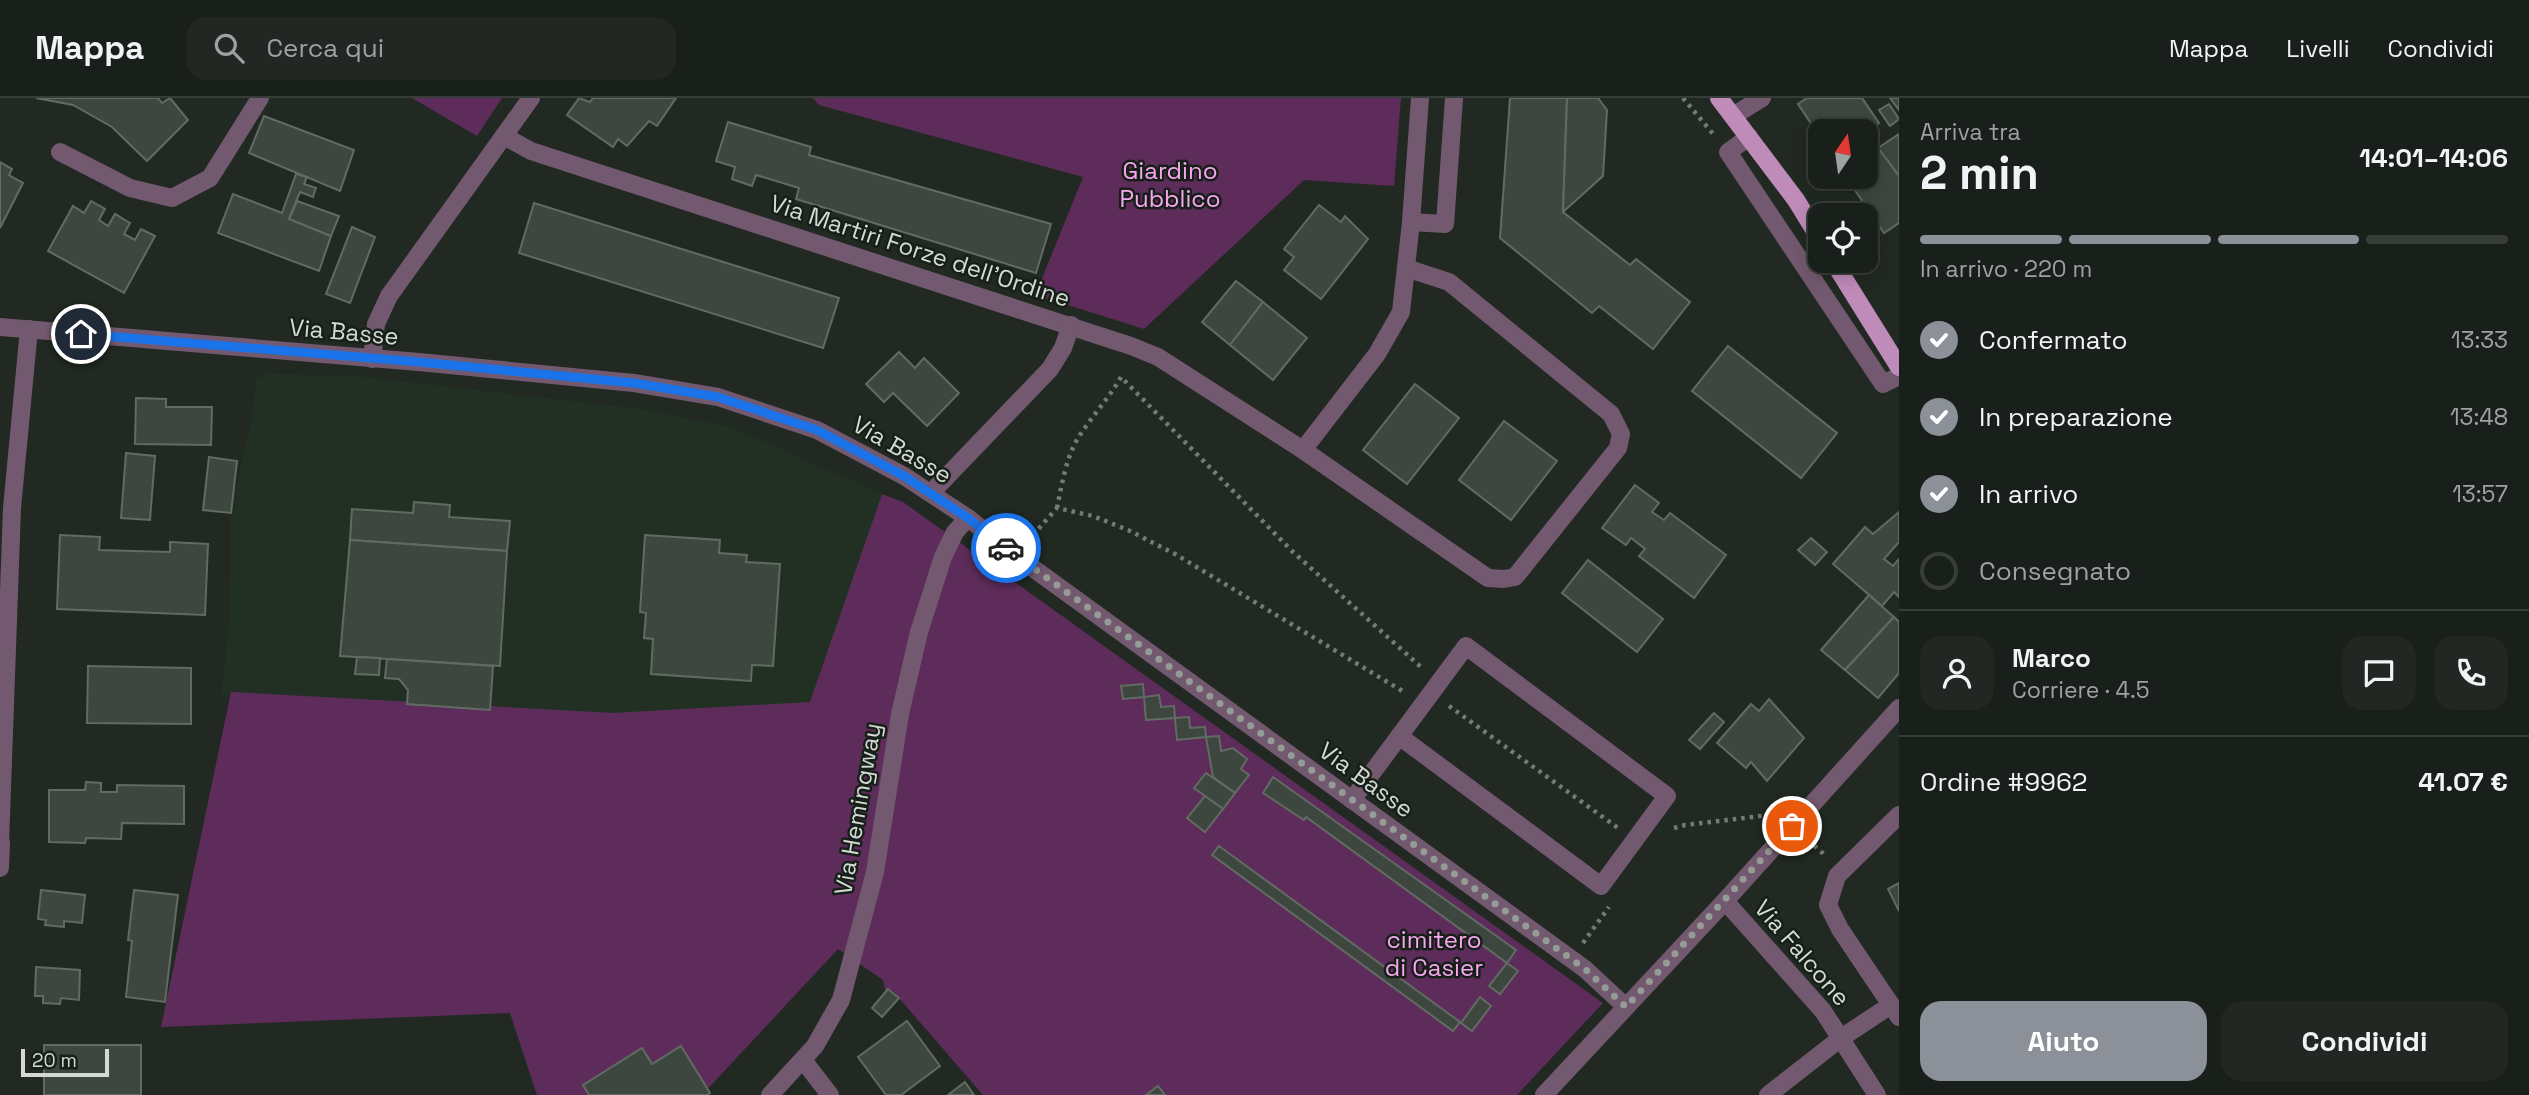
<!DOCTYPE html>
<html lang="it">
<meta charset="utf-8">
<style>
body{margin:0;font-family:"Space Grotesk",sans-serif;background:#222723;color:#f1f3f6;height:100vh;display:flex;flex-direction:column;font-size:26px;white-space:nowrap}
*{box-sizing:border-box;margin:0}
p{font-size:23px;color:#9fa2a2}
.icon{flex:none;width:38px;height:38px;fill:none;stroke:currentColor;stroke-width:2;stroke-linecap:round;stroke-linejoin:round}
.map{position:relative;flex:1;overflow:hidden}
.details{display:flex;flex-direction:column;background:#191f1a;width:630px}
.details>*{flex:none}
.needle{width:46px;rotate:13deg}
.controls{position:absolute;left:1808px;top:21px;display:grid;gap:14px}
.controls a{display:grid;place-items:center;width:70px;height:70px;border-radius:14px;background:#191f1a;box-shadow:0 4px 18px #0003,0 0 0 2px #373d39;font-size:35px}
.scale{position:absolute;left:21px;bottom:18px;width:88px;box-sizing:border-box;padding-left:7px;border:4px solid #d4d9d4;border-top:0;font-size:19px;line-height:24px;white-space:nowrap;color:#d4d9d4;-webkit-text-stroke:5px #171f19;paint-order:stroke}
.pin{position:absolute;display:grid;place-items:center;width:60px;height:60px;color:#fff;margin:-30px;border:4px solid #fff;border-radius:50%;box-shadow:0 2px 7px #0007}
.courier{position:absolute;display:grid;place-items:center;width:70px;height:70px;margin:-35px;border:5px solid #1a73e8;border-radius:50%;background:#fff;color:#222;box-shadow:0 2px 9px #0007}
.headline em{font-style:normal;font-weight:600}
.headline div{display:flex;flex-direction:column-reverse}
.headline{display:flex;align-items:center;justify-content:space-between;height:119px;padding:0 21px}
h1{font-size:46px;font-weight:600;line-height:52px}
.bar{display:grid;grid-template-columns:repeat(4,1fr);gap:10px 7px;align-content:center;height:84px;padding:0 21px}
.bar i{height:9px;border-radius:5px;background:#373d39}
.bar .current{background:#8c9099}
.bar p{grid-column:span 4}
.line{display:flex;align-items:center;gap:18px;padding:0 21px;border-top:2px solid #373d39}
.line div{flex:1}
.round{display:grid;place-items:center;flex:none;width:74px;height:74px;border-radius:21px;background:#222723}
ol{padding:0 21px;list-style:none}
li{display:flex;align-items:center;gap:21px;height:77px}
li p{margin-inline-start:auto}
li .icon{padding:7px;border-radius:50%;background:#8c9099;color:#fff;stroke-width:4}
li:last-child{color:#9fa2a2}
li i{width:38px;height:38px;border:4px solid #373d39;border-radius:50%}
.cta{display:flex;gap:14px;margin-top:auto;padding:14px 21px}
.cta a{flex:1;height:80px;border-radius:21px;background:#8c9099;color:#fff;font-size:28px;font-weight:600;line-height:80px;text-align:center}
.cta a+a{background:#222723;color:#f1f3f6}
header{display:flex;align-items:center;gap:42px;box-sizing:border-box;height:98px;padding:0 35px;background:#191f1a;border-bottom:2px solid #373d39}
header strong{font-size:33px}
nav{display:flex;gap:38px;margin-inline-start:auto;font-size:24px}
.search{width:490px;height:63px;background:#222723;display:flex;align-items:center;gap:18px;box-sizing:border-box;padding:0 24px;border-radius:21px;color:#9fa2a2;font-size:26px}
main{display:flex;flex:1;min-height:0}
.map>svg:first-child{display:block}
.built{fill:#223024}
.green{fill:#5e2c5a}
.building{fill:#3d473f;stroke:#616b62;stroke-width:2}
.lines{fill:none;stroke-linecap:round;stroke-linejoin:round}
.path{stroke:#747b75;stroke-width:4.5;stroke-dasharray:3.5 5;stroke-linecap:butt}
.minor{stroke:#73596f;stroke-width:18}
.major{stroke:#bf8bb9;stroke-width:18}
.done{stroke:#959b96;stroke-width:7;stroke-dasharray:0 12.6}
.route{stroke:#1a73e8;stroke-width:9}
.labels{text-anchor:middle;stroke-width:5;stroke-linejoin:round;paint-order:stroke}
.park-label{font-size:24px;fill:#f7a6ef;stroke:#171f19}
.street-label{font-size:24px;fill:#d4d9d4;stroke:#171f19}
</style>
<header>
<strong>Mappa</strong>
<div class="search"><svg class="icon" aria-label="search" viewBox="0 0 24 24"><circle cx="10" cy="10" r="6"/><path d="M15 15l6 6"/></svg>Cerca qui</div>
<nav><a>Mappa</a><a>Livelli</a><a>Condividi</a></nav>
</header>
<main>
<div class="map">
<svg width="1899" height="997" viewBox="0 0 1899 997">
<rect width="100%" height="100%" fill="#212922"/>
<!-- built -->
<polygon class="built" points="261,275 363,279 556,301 640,311 731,329 882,396 877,412 875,649 231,598 229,604 228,598 221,599 229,526 231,412 252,318 256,281 260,281"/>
<!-- green -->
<g class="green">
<polygon points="412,0 502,0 477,38"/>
<polygon points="813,0 1401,0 1394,88 1304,82 1144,231 1033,196 1043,178 1083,79 819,7"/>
<polygon points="882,396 903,404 1603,905 1517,997 983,997 892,892 886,897 883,882 838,851 702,997 537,997 510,915 161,929 231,594 613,615 810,604"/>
</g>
<!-- building -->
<g class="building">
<polygon points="36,0 158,0 162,5 170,0 188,22 147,63 112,29 73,7"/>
<polygon points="579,0 590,4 593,0 676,0 657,28 649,23 627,48 618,41 613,49 567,17"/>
<polygon points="1510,0 1567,0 1563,114 1630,167 1636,161 1690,204 1653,251 1599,208 1592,215 1500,140"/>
<polygon points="1567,0 1598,0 1607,12 1603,78 1563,114"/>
<polygon points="1807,0 1862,0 1879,25 1866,34 1820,33 1820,39 1798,6"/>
<polygon points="1890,0 1899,0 1899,12"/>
<polygon points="1889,6 1899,21 1890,28 1879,12"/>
<polygon points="264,18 354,52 340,93 249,55"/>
<polygon points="728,24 811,49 809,57 1051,126 1036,175 796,101 799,90 756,77 752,88 732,81 735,69 716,63"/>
<polygon points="1899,36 1899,78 1878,50"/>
<polygon points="1878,50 1899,78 1899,125 1884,135 1846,79 1866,79 1866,58"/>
<polygon points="0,64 12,71 9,77 23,85 0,130"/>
<polygon points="296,76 307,79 304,86 316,90 313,99 300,94 289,121 331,138 319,173 218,135 233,96 282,115"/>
<polygon points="91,103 105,111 99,122 108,128 115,116 130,125 124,136 135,142 141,131 155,138 124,195 48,153 73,108 84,115"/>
<polygon points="297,103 339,118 331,138 289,121"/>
<polygon points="534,105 839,200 823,250 519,155"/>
<polygon points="1319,107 1341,124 1345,118 1368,141 1321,201 1284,172 1294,159 1284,151"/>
<polygon points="352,129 375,139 350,205 326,196"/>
<polygon points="1236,183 1263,204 1230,247 1202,224"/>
<polygon points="1263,204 1307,240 1273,282 1230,247"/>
<polygon points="1728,248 1837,335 1801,380 1692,293"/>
<polygon points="899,254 915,270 924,260 959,295 927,328 893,295 884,304 866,286"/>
<polygon points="1415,286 1459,320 1407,386 1363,352"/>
<polygon points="136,300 166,301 166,309 212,309 211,347 135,346"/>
<polygon points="1504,323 1557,363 1511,422 1459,382"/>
<polygon points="126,355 155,358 150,422 121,420"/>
<polygon points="209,359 237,363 231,415 203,412"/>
<polygon points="1635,387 1659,405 1652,414 1664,422 1670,415 1726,457 1694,500 1639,458 1645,451 1631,440 1626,447 1602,430"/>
<polygon points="414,404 450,407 449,419 510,423 507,453 350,442 352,411 413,415"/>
<polygon points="1899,414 1899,444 1884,461 1893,468 1899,461 1899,499 1894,494 1882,508 1833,466 1865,429 1873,436"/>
<polygon points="60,437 100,439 99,452 170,454 170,444 208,446 205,517 57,511"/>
<polygon points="645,437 720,442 719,455 747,457 746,464 780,466 773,568 752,567 751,583 651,576 653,541 644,540 646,515 640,514"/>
<polygon points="1811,440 1827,454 1815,467 1798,452"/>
<polygon points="350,442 507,453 500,568 340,558"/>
<polygon points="1588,462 1663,521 1637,554 1562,495"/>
<polygon points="1869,497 1894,519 1845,572 1821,552"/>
<polygon points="1894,519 1899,524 1899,575 1878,600 1845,572"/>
<polygon points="357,559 380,560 379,577 355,576"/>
<polygon points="387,561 493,568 490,612 407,606 408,592 399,581 385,580"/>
<polygon points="88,568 191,570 191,626 87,625"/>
<polygon points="1143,586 1144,599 1123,601 1121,588"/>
<polygon points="1159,597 1161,609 1174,608 1175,620 1146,622 1144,599"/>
<polygon points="1769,601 1804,640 1767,683 1751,664 1746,670 1717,645 1751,606 1759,613"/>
<polygon points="1714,615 1724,624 1700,651 1689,642"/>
<polygon points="1189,619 1190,630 1205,629 1206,639 1177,642 1175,620"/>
<polygon points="1219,638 1221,653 1233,650 1247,661 1241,671 1249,677 1235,695 1213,679 1206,639"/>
<polygon points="1206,675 1235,695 1223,711 1194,690"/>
<polygon points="1273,679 1516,852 1507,865 1306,719 1304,722 1263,695"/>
<polygon points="86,684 101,685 101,694 117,694 117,687 184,688 184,726 122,725 121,741 86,740 85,745 49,744 49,692 85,692"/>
<polygon points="1205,698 1223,711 1205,734 1187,720"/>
<polygon points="1219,748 1460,924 1453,933 1212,757"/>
<polygon points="1899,785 1899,813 1888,791"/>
<polygon points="41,792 85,797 82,825 64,823 64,829 45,827 46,822 38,821"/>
<polygon points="134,792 178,797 165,904 126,899 132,843 128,842"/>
<polygon points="1507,865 1518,873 1500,896 1489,888"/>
<polygon points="36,869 80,872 79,902 61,900 60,906 43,905 43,898 35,898"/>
<polygon points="888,891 899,900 882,919 872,910"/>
<polygon points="1480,899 1491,908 1472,933 1461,925"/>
<polygon points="907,923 940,968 901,997 886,997 858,959"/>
<rect x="44" y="947" width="97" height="50"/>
<polygon points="681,948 710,995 707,997 589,997 583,987 642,950 652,966"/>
<polygon points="965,984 974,997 948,997"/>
<polygon points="1158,988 1165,997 1146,997"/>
</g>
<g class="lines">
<!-- path -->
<g class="path">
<polyline points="1683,0 1714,37"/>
<path d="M1057,410C1062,386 1066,358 1080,337C1093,317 1109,300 1121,279L1293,454L1421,569"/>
<polyline points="1033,437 1057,410 1093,418 1128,432 1175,456 1404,594"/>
<polyline points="1449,608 1618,730"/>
<polyline points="1674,730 1685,727 1769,717"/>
<polyline points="1808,742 1827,759"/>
<polyline points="1583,845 1609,809"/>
</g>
<!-- minor -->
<g class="minor">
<polyline points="1733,18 1762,0"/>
<polyline points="504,38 531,53 1131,248 1158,259 1303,352 1488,480 1504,481 1515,479 1618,350 1621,336 1611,316 1449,184 1406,170"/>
<polyline points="1749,39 1728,54 1883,286 1899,278"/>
<polyline points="60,54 130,90 172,100 210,80 260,0"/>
<polyline points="1411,124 1445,126 1454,0"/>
<polyline points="0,229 419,264 634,285 718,299 817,332 904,378 968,420 1019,460 1585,871 1626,909"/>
<polyline points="372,261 376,226 389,198 531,0"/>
<polyline points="1303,352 1377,256 1401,214 1411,124 1420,0"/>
<polyline points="931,395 1050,271 1063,250 1071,227"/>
<polyline points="1352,702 1466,548 1667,698 1601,788 1399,638"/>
<polyline points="1899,717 1837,778 1828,807 1840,831 1899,919"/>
<polyline points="0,746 12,410 29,231"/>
<polyline points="0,770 1,745"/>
<polyline points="1725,803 1823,913 1877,997"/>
<polyline points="803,962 830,997"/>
<polyline points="770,997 815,948 841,902 875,774 900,616 919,534 943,459 955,434 968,420"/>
<polyline points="1544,997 1725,803 1899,610"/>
<polyline points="1768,997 1841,940 1891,907"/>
</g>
<!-- major -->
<g class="major">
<polyline points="1719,0 1796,102 1820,141"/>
<polyline points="1833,163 1899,269"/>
</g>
</g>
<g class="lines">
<!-- done -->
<polyline class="done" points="1006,450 1585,871 1626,909 1792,728"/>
<!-- route -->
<polyline class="route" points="81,236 419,264 634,285 718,299 817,332 904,378 968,420 1006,450"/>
</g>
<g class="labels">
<!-- park labels -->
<g class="park-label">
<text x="1170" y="81">Giardino<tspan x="1170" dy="28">Pubblico</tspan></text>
<text x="1434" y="850">cimitero<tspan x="1434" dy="28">di Casier</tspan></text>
</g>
<!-- street labels -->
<g class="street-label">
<text transform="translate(920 153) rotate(18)" y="8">Via Martiri Forze dell'Ordine</text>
<text transform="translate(344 234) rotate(5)" y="8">Via Basse</text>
<text transform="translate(902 352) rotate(30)" y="8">Via Basse</text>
<text transform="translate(1366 682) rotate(36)" y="8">Via Basse</text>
<text transform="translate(858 711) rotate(-80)" y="8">Via Hemingway</text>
<text transform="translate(1802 855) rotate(49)" y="8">Via Falcone</text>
</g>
</g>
</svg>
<div class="controls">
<a><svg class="needle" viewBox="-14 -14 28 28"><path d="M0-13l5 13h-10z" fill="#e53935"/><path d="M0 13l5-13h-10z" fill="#9fa2a2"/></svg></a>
<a><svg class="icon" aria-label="locate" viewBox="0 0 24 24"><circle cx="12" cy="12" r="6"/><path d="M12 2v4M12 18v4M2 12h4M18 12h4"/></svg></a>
</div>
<div class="scale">20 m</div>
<div class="pin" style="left:1792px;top:728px;background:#ea580c"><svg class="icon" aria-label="bag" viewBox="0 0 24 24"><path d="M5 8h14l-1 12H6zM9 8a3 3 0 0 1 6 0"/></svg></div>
<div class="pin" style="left:81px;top:236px;background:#1f2937"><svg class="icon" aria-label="home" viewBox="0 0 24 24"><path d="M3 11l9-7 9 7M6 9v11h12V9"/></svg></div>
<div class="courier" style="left:1006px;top:450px"><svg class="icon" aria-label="car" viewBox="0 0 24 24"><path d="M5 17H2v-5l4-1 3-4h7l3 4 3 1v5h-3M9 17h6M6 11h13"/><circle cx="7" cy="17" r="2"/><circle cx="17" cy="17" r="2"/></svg></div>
</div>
<section class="details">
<div class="headline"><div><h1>2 min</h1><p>Arriva tra</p></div><em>14:01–14:06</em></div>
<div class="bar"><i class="current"></i><i class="current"></i><i class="current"></i><i></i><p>In arrivo · 220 m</p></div>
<ol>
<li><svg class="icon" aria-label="check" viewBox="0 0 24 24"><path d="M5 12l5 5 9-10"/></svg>Confermato<p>13:33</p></li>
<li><svg class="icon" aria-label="check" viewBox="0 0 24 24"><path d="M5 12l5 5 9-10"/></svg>In preparazione<p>13:48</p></li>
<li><svg class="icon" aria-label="check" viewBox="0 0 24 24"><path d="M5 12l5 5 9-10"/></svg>In arrivo<p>13:57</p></li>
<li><i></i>Consegnato</li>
</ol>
<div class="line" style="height:126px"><a class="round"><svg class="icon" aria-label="person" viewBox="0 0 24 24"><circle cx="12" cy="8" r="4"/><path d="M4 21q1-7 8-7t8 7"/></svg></a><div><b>Marco</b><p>Corriere · 4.5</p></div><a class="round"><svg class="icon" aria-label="chat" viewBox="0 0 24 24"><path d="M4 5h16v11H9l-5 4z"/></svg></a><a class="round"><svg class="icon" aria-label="phone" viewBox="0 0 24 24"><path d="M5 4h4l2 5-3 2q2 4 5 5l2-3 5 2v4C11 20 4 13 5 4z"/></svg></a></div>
<div class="line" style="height:91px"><div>Ordine #9962</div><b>41.07 €</b></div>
<div class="cta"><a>Aiuto</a><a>Condividi</a></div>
</section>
</main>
